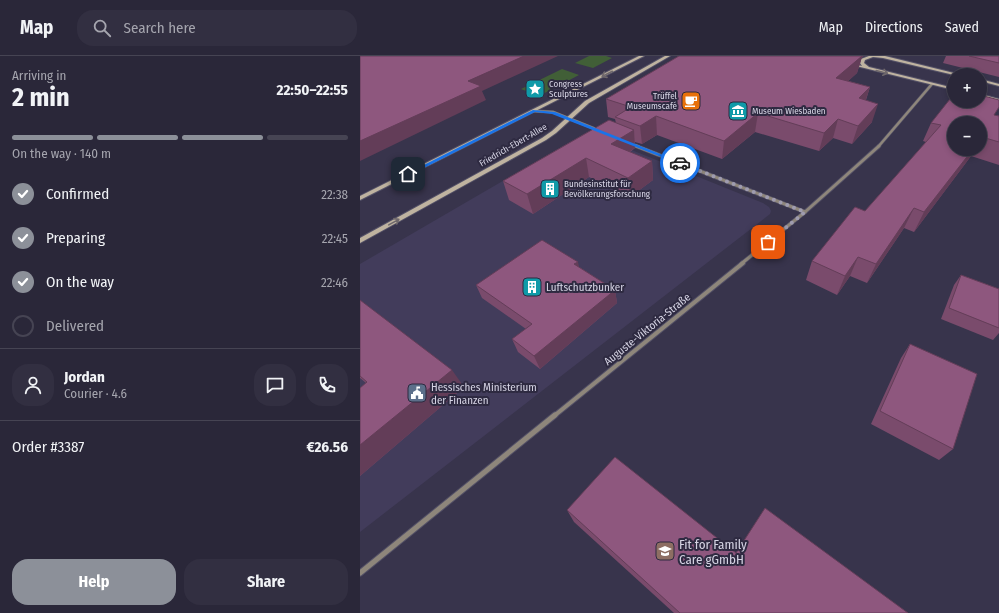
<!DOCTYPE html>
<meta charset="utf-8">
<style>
body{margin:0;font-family:"Fira Sans Condensed",sans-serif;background:#322f41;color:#f1f3f6;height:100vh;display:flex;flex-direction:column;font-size:15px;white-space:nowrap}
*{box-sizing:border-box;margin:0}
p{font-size:13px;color:#a5a5ae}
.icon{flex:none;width:22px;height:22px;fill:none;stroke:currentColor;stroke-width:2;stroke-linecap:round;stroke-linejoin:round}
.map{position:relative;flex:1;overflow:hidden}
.details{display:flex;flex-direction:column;background:#2a2739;width:360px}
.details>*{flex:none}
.tools{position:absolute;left:587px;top:12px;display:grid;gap:8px}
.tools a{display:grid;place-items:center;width:40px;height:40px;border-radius:50%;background:#2a2739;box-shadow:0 2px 6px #0003,0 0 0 1px #464453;font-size:20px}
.pin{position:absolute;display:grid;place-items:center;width:34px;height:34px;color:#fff;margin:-17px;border-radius:8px;box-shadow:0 2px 6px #0006}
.courier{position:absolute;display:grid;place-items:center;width:40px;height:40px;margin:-20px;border:3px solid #1a73e8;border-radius:50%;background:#fff;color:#222;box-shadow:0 1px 5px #0007}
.overview em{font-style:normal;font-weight:700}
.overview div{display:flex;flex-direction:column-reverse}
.overview{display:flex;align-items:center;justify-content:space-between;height:68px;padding:0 12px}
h1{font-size:26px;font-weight:700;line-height:30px}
.bar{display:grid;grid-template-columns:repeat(4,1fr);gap:6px 4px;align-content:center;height:48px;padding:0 12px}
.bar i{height:5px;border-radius:3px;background:#464453}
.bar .current{background:#8c9099}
.bar p{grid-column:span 4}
.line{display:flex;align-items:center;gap:10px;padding:0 12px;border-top:1px solid #464453}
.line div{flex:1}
.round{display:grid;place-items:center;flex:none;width:42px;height:42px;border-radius:16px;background:#322f41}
ol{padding:0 12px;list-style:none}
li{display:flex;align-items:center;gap:12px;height:44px}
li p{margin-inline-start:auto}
li .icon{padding:4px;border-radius:50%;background:#8c9099;color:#fff;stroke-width:4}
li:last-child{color:#a5a5ae}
li i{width:22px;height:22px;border:2px solid #464453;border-radius:50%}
.primary-button{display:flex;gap:8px;margin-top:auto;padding:8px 12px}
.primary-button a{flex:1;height:46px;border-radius:16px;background:#8c9099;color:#fff;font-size:16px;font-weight:700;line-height:46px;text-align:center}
.primary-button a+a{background:#322f41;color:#f1f3f6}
header{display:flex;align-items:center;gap:24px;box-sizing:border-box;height:56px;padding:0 20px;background:#2a2739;border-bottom:1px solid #464453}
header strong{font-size:19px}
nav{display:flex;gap:22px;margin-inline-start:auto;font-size:14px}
.search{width:280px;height:36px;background:#322f41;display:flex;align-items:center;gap:10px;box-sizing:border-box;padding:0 14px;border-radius:16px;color:#a5a5ae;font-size:15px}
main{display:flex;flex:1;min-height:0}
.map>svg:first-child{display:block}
.built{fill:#423c5b}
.green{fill:#415f37}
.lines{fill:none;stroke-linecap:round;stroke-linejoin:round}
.street-far3-casing{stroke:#545167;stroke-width:3.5}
.street-far2-casing{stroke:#545167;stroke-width:4.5}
.street-far1-casing{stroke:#545167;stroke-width:6}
.street-casing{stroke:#545167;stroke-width:7}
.secondary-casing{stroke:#545167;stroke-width:2}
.street-far3{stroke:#8e867b;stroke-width:2.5}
.street-far2{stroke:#8e867b;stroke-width:3}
.street-far1{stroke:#8e867b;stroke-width:4}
.street{stroke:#8e867b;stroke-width:5}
.secondary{fill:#bfb3a0;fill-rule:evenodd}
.wall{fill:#7a4b6c;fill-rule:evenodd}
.shaded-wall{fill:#633d58}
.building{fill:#8e577e;stroke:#633d58}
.oneway{stroke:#6f686c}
.route{fill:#1a73e8}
.done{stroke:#9f9caf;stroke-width:4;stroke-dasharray:0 7.2}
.labels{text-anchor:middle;stroke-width:4;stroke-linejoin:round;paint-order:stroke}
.far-poi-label{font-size:9px;fill:#d6d4e4;stroke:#2e2a41;text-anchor:start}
.far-street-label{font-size:9px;fill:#d6d4e4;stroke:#2e2a41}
.poi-label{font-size:11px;fill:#d6d4e4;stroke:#2e2a41;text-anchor:start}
.street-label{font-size:11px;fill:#d6d4e4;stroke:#2e2a41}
.near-poi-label{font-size:13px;fill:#d6d4e4;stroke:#2e2a41;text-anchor:start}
</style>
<header>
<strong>Map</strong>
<div class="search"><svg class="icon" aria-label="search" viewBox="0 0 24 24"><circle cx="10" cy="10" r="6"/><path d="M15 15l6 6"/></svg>Search here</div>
<nav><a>Map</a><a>Directions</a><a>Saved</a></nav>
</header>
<main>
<section class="details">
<div class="overview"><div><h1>2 min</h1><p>Arriving in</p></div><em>22:50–22:55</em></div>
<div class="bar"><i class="current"></i><i class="current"></i><i class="current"></i><i></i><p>On the way · 140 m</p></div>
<ol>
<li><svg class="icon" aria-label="check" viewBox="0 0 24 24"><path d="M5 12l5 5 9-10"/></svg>Confirmed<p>22:38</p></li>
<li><svg class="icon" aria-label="check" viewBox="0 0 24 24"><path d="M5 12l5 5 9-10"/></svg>Preparing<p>22:45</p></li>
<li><svg class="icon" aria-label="check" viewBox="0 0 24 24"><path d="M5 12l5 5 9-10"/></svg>On the way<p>22:46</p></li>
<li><i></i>Delivered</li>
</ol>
<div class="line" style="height:72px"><a class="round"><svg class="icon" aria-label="person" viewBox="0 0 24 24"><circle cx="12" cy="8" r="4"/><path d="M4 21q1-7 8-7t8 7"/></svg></a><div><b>Jordan</b><p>Courier · 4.6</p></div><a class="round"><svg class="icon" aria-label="chat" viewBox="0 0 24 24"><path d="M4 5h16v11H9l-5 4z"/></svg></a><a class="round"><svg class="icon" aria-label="phone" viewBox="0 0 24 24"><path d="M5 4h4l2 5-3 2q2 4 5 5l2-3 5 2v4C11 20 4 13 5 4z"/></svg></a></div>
<div class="line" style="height:52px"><div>Order #3387</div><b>€26.56</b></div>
<div class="primary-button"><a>Help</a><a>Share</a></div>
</section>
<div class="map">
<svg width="639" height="557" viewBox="0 0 639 557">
<rect width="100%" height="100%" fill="#38344c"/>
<!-- built -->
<polygon class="built" points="227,76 403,147 409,151 411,155 410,158 0,476 0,208"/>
<!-- green -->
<g class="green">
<polygon points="229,0 246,0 252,2 233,12 215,7"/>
<polygon points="202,13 219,19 179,40 161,33"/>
</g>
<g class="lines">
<!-- street-far3 casing -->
<g class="street-far3-casing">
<g id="street-far3">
<polyline points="174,55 193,56 238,74"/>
<polyline points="270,87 279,91"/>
<polyline points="518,91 572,28"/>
</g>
</g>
<!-- street-far2 casing -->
<g class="street-far2-casing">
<g id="street-far2">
<polyline points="276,90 445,156"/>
<polyline points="381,208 445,156 519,90"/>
</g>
</g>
<!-- street-far1 casing -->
<g class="street-far1-casing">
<polyline id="street-far1" points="194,360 383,207"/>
</g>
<!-- street casing -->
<g class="street-casing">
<polyline id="street" points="0,517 195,359"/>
</g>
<!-- secondary casing -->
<g class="secondary-casing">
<g id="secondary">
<polygon points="279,0 284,0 0,144 0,140"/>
<polygon points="305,0 310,0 229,47 196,77 186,84 0,187 0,182 182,82 192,75 225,45"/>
<polygon points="509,0 525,0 602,19 594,19 523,2 513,1 505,4 504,7 509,11 594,32 594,34 488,8 490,7 502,10 500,7 501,3"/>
<polygon points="620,23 639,28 639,30 620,25"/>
<polygon points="620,38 639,43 639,45 620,40"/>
</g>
</g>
<!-- street-far3 -->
<use href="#street-far3" class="street-far3"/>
<!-- street-far2 -->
<use href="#street-far2" class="street-far2"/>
<!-- street-far1 -->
<use href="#street-far1" class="street-far1"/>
<!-- street -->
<use href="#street" class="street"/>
<!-- secondary -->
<use href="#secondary" class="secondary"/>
</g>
<!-- wall -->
<g class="wall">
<polygon points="319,0 504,0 502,1 497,17 488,25 510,31 506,44 512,66 492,88 473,82 459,95 395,76 362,103 297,79 282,88 275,86 275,92 270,96 292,105 293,124 270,141 229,121 173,158 149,144 143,125 256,67 255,63 248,61 246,43"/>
<polygon points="586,0 639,0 639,21 583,7"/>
<path d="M635,59L639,60V109L611,100L554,176L544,172L507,227L490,220L477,239L446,224L452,205L505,155L566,86L563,85L571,67ZM620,67V93H594Z"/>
<polygon points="219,211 255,234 257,247 180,313 158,296 152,283 166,273 122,242 116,229"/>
<polygon points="601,219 639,233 639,277 633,284 581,263 594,229"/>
<polygon points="0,244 104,331 0,420 0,332 6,327 0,322"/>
<polygon points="550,288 593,393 579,404 511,368 541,302"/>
<polygon points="207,454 376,497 548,557 314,557 214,466"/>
</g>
<!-- shaded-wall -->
<g class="shaded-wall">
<polygon points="164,0 198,0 122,35 126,44 0,105 0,85 108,25"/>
<polygon points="501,0 504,0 502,1 497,17 472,40 476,22"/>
<polygon points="510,31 504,49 499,42"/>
<polygon points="518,48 512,66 492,88 498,70"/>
<polygon points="398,57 395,76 362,103 364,85"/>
<polygon points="296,60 297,79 282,88 280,70"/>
<polygon points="478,63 473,82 459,95 464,77"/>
<polygon points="274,74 275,92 253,106 251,88"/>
<polygon points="613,93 615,93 611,100 554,176 564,156"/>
<polygon points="226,102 229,121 173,158 167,138"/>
<polygon points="292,105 293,124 270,141 268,122"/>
<polygon points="554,152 544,172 507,227 516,208"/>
<polygon points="498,201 490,220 477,239 485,220"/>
<polygon points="218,206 221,219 214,208"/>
<polygon points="255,234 257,247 180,313 174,300"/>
<polygon points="92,314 104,331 0,420 0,389"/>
</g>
<!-- building -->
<g class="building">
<polygon points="0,0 164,0 108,25 121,30 0,85"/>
<polygon points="319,0 502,0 476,22 510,31 499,42 518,48 498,70 478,63 464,77 398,57 364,85 296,60 280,70 255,61 271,51 246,43"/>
<polygon points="609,0 639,0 639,7"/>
<polygon points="594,38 594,45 620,45 620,39 639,44 639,51 634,59 639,60 639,86 622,81 620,84 620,67 594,67 594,93 613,93 564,156 554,152 516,208 498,201 485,220 452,205 495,151 505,155 581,69 571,67"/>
<polygon points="249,64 274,74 251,88 292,105 268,122 226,102 167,138 143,125"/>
<polygon points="182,184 218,206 214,208 255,234 174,300 152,283 172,268 116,229"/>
<polygon points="601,219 639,233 639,272 589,252"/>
<polygon points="0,244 92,314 0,389 0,332 7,326 0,320"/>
<polygon points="550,288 617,318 593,393 520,355"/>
<polygon points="255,401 376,497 405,452 548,557 320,557 207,454"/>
</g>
<!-- one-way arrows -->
<defs><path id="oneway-shaft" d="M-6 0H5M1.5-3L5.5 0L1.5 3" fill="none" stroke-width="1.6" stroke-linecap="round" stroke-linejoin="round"/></defs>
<g class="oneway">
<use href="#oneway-shaft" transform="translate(522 16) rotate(14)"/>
<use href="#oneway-shaft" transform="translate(247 18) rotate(153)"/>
<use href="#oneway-shaft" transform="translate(34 166) rotate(-29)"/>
</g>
<!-- route -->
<polygon class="route" points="173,54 195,56 323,107 319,108 192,58 175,56 50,119 46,118"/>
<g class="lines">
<!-- done -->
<polyline class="done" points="320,107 445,156 408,186"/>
</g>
<!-- icons -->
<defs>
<g id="sight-square" transform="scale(1)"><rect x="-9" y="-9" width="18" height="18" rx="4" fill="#0f9aa8" stroke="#2e2a41"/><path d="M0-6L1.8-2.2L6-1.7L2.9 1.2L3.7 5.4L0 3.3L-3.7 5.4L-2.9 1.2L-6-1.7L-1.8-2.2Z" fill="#fff"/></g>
<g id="cafe-square" transform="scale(1)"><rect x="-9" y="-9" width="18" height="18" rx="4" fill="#e8710a" stroke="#2e2a41"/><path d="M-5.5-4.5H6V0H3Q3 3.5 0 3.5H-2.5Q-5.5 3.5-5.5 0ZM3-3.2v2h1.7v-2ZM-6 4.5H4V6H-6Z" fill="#fff"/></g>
<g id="museum-square" transform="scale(1)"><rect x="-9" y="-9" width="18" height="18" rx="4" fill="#0f9aa8" stroke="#2e2a41"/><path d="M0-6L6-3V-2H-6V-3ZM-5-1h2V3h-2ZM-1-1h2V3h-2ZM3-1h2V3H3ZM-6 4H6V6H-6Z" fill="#fff"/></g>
<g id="building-square" transform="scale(1)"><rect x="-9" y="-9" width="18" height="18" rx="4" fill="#0f9aa8" stroke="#2e2a41"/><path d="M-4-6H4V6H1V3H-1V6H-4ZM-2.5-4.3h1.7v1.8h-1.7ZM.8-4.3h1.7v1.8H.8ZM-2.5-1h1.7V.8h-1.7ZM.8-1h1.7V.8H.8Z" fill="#fff"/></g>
<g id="civic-square" transform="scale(1)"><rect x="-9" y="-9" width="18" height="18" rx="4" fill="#5c6f8a" stroke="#2e2a41"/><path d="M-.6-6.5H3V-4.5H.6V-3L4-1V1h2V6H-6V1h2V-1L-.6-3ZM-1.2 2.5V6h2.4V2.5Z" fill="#fff"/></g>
<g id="school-square" transform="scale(1)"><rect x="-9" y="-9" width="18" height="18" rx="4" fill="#8d6e63" stroke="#2e2a41"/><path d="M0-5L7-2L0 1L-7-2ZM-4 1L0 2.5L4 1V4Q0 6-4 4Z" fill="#fff"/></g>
</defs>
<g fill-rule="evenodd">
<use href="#sight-square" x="175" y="33"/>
<use href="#cafe-square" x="331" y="45"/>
<use href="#museum-square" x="378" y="55"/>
<use href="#building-square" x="190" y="133"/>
<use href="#building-square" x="172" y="231"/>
<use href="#civic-square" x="57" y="337"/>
<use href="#school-square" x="305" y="495"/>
</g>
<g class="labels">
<!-- far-poi labels -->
<g class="far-poi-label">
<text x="189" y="31">Congress<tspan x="189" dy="10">Sculptures</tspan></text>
<text x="317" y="43" text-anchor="end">Trüffel<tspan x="317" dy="10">Museumscafé</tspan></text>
<text x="392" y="58">Museum Wiesbaden</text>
<text x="204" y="131">Bundesinstitut für<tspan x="204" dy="10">Bevölkerungsforschung</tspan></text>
</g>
<!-- far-street labels -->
<g class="far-street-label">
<text transform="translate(153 89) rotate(-30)" y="3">Friedrich-Ebert-Allee</text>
</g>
<!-- poi labels -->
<g class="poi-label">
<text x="186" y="235">Luftschutzbunker</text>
<text x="71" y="335">Hessisches Ministerium<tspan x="71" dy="13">der Finanzen</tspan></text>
</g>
<!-- street labels -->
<g class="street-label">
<text transform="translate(287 273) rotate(-39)" y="4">Auguste-Viktoria-Straße</text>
</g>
<!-- near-poi labels -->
<g class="near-poi-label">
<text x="319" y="493">Fit for Family<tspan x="319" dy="15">Care gGmbH</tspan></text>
</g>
</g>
</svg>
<div class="tools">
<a>+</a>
<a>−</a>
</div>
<div class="pin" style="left:408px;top:186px;background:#ea580c"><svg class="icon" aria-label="bag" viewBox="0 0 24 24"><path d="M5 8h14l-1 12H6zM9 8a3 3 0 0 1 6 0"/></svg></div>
<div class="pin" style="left:48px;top:118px;background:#1f2937"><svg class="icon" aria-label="home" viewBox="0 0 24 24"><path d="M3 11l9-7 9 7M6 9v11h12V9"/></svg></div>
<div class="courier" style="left:320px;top:107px"><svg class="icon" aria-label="car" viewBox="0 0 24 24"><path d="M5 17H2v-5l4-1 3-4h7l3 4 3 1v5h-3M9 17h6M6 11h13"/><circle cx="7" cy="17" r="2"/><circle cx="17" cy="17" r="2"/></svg></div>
</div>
</main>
